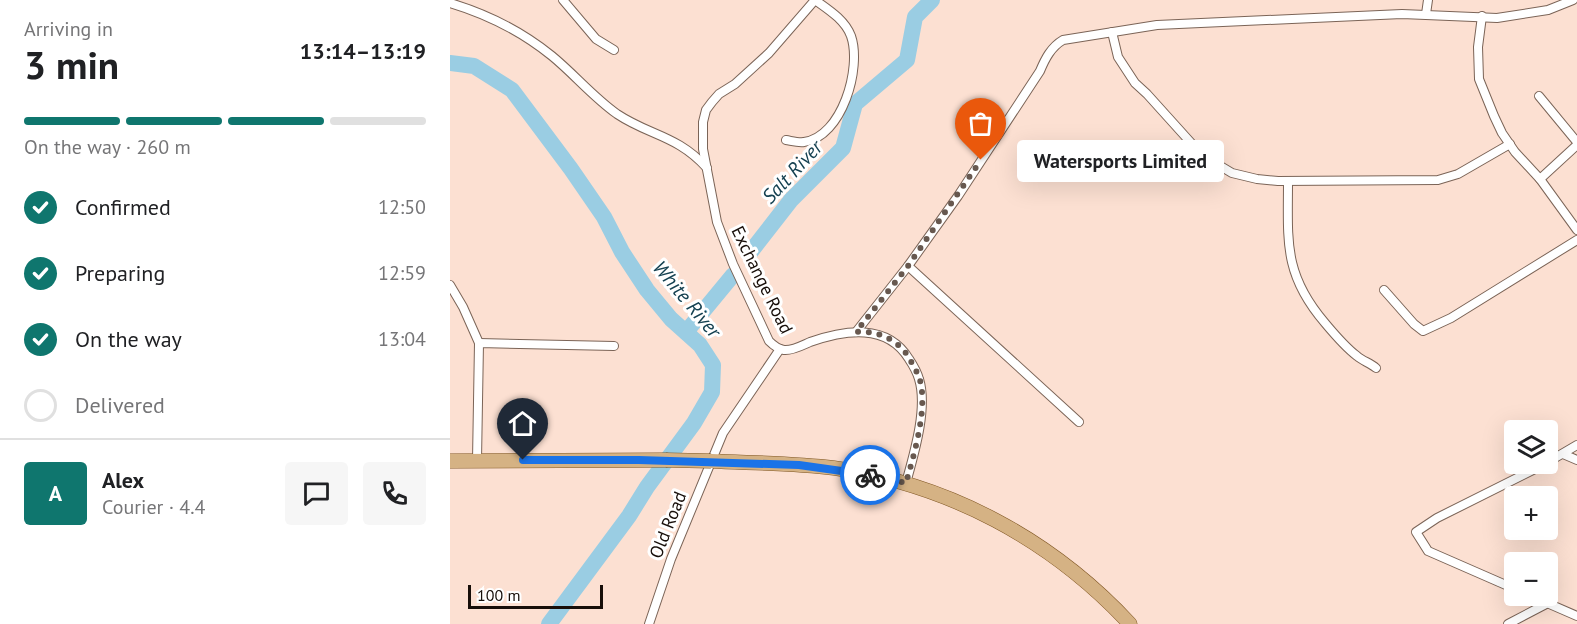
<!DOCTYPE html>
<meta charset="utf-8">
<style>
body{margin:0;font-family:"PT Sans",sans-serif;background:#f6f6f6;color:#202124;height:100vh;display:flex;flex-direction:column;font-size:22px;white-space:nowrap}
*{box-sizing:border-box;margin:0}
p{font-size:20px;color:#757577}
.icon{flex:none;width:33px;height:33px;fill:none;stroke:currentColor;stroke-width:2;stroke-linecap:round;stroke-linejoin:round}
.map{position:relative;flex:1;overflow:hidden}
.panel{display:flex;flex-direction:column;background:#fff;width:450px}
.panel>*{flex:none}
.tools{position:absolute;left:1054px;top:420px;display:grid;gap:12px}
.tools a{display:grid;place-items:center;width:54px;height:54px;border-radius:6px;background:#fff;box-shadow:0 6px 24px #0002;font-size:30px}
.scale{position:absolute;left:18px;bottom:15px;width:135px;box-sizing:border-box;padding-left:6px;border:3px solid #170e09;border-top:0;font-size:16px;line-height:21px;white-space:nowrap;color:#170e09;-webkit-text-stroke:4px #fff;paint-order:stroke}
.pin{position:absolute;display:grid;place-items:center;width:51px;height:51px;color:#fff;margin:-62px -26px;border-radius:50% 50% 50% 0;rotate:-45deg;box-shadow:0 0 6px #0007}
.pin .icon{rotate:45deg}
.courier{position:absolute;display:grid;place-items:center;width:60px;height:60px;margin:-30px;border:4px solid #1a73e8;border-radius:50%;background:#fff;color:#222;box-shadow:0 2px 8px #0007}
.bubble{position:absolute;height:42px;border-radius:6px;background:#fff;box-shadow:0 6px 24px #0002;font-size:20px;font-weight:700;line-height:42px;text-align:center}
.headline em{font-style:normal;font-weight:700}
.headline div{display:flex;flex-direction:column-reverse}
.headline{display:flex;align-items:center;justify-content:space-between;height:102px;padding:0 24px}
h1{font-size:39px;font-weight:700;line-height:45px}
.bar{display:grid;grid-template-columns:repeat(4,1fr);gap:9px 6px;align-content:center;height:72px;padding:0 24px}
.bar i{height:8px;border-radius:4px;background:#e0e0e0}
.bar .selected{background:#0f766e}
.bar p{grid-column:span 4}
.line{display:flex;align-items:center;gap:15px;padding:0 24px;border-top:2px solid #e0e0e0}
.line div{flex:1}
.round{display:grid;place-items:center;flex:none;width:63px;height:63px;border-radius:6px;background:#f6f6f6}
ol{padding:0 24px;list-style:none}
li{display:flex;align-items:center;gap:18px;height:66px}
li p{margin-inline-start:auto}
li .icon{padding:6px;border-radius:50%;background:#0f766e;color:#fff;stroke-width:4}
li:last-child{color:#757577}
li i{width:33px;height:33px;border:3px solid #e0e0e0;border-radius:50%}
main{display:flex;flex:1;min-height:0}
.map>svg:first-child{display:block}
.lines{fill:none;stroke-linecap:round;stroke-linejoin:round}
.river{stroke:#9acde3;stroke-width:16}
.street-casing{stroke:#7b6457;stroke-width:10}
.primary-casing{stroke:#805724;stroke-width:15}
.street{stroke:#fff;stroke-width:8}
.primary{stroke:#d5b284;stroke-width:14}
.primary-bridge-casing{stroke:#805724;stroke-width:15;stroke-linecap:butt}
.primary-bridge{stroke:#d5b284;stroke-width:14}
.done{stroke:#67584f;stroke-width:6;stroke-dasharray:0 10.8}
.route{stroke:#1a73e8;stroke-width:8}
.labels{text-anchor:middle;stroke-width:6;stroke-linejoin:round;paint-order:stroke}
.street-label{font-size:18px;fill:#170e09;stroke:#fff}
.water-label{font-size:20px;font-style:italic;fill:#154151;stroke:#fff}
</style>
<main>
<section class="panel">
<div class="headline"><div><h1>3 min</h1><p>Arriving in</p></div><em>13:14–13:19</em></div>
<div class="bar"><i class="selected"></i><i class="selected"></i><i class="selected"></i><i></i><p>On the way · 260 m</p></div>
<ol>
<li><svg class="icon" aria-label="check" viewBox="0 0 24 24"><path d="M5 12l5 5 9-10"/></svg>Confirmed<p>12:50</p></li>
<li><svg class="icon" aria-label="check" viewBox="0 0 24 24"><path d="M5 12l5 5 9-10"/></svg>Preparing<p>12:59</p></li>
<li><svg class="icon" aria-label="check" viewBox="0 0 24 24"><path d="M5 12l5 5 9-10"/></svg>On the way<p>13:04</p></li>
<li><i></i>Delivered</li>
</ol>
<div class="line" style="height:108px"><b class="round" style="background:#0f766e;color:#fff">A</b><div><b>Alex</b><p>Courier · 4.4</p></div><a class="round"><svg class="icon" aria-label="chat" viewBox="0 0 24 24"><path d="M4 5h16v11H9l-5 4z"/></svg></a><a class="round"><svg class="icon" aria-label="phone" viewBox="0 0 24 24"><path d="M5 4h4l2 5-3 2q2 4 5 5l2-3 5 2v4C11 20 4 13 5 4z"/></svg></a></div>
</section>
<div class="map">
<svg width="1127" height="624" viewBox="0 0 1127 624">
<rect width="100%" height="100%" fill="#fce0d2"/>
<g class="lines">
<!-- river -->
<g class="river">
<polyline points="0,63 24,66 62,90 121,169 154,217 172,252 197,290 221,319 250,345 263,365 262,392 244,423 197,487 179,516 99,624"/>
<polyline points="299,254 341,200 393,148 405,104 457,60 465,17 482,0"/>
<polyline points="236,332 283,275"/>
</g>
<!-- street casing -->
<g class="street-casing">
<g id="street">
<polyline points="113,0 146,39 164,50"/>
<path d="M365,0L319,53L285,84L269,94L262,102L256,110L253,122V149L267,222L283,264L319,341C323,345 328,349 334,350C342,351 353,345 360,342C395,330 437,323 459,359C463,365 467,372 469,379C478,408 464,454 456,483"/>
<path d="M0,3C37,14 71,31 102,56C124,74 143,97 167,114C200,136 227,135 257,168"/>
<polyline points="976,14 978,0"/>
<polyline points="1032,16 1028,47 1029,79 1044,116 1052,133 1065,152 1090,179 1127,230"/>
<polyline points="662,32 668,57 685,83 697,94 752,155 782,173 807,179 828,181 988,180 1008,174 1060,144"/>
<polyline points="1089,96 1127,142"/>
<path d="M336,140C342,141 349,143 354,142C392,137 412,68 401,36C395,20 379,10 365,0"/>
<polyline points="1090,179 1127,145"/>
<path d="M838,181C838,241 833,274 875,323C885,335 895,347 907,356C913,361 920,363 926,368"/>
<polyline points="458,266 629,422"/>
<polyline points="0,285 13,307 29,343"/>
<polyline points="934,290 964,324 973,331 1001,318 1127,240"/>
<path d="M406,332L458,266L508,196L590,71C595,59 601,47 613,40L707,25L952,14L1047,18L1098,10L1123,0"/>
<polyline points="1113,454 1127,460"/>
<polyline points="27,460 29,343 164,346"/>
<polyline points="1098,462 1127,445"/>
<polyline points="1065,589 978,551 966,532 987,518 1095,464"/>
<polyline points="1081,596 1127,616"/>
<polyline points="199,624 221,559 273,433 330,349"/>
<polyline points="1058,624 1098,603"/>
</g>
</g>
<!-- primary casing -->
<g class="primary-casing">
<g id="primary">
<polyline points="0,461 216,460"/>
<path d="M261,461C302,463 343,463 384,468C498,484 601,539 680,624"/>
</g>
</g>
<!-- street -->
<use href="#street" class="street"/>
<!-- primary -->
<use href="#primary" class="primary"/>
<!-- primary-bridge casing -->
<g class="primary-bridge-casing">
<polyline id="primary-bridge" points="216,460 261,461"/>
</g>
<!-- primary-bridge -->
<use href="#primary-bridge" class="primary-bridge"/>
</g>
<g class="lines">
<!-- done -->
<path class="done" d="M420,475L456,483C464,454 479,406 469,377C466,370 462,363 458,356C447,339 426,330 406,332L458,266L531,160"/>
<!-- route -->
<polyline class="route" points="73,460 189,460 349,465 420,475"/>
</g>
<g class="labels">
<!-- street labels -->
<g class="street-label">
<text transform="translate(312 280) rotate(64)" y="6">Exchange Road</text>
<text transform="translate(218 525) rotate(-68)" y="6">Old Road</text>
</g>
<!-- water labels -->
<g class="water-label">
<text transform="translate(342 172) rotate(-47)" y="7">Salt River</text>
<text transform="translate(237 299) rotate(50)" y="7">White River</text>
</g>
</g>
</svg>
<div class="tools">
<a><svg class="icon" aria-label="layers" viewBox="0 0 24 24"><path d="M12 4l9 5-9 5-9-5zM3 14l9 5 9-5"/></svg></a>
<a>+</a>
<a>−</a>
</div>
<div class="scale">100 m</div>
<div class="pin" style="left:531px;top:160px;background:#ea580c"><svg class="icon" aria-label="bag" viewBox="0 0 24 24"><path d="M5 8h14l-1 12H6zM9 8a3 3 0 0 1 6 0"/></svg></div>
<div class="pin" style="left:73px;top:460px;background:#1f2937"><svg class="icon" aria-label="home" viewBox="0 0 24 24"><path d="M3 11l9-7 9 7M6 9v11h12V9"/></svg></div>
<div class="courier" style="left:420px;top:475px"><svg class="icon" aria-label="bike" viewBox="0 0 24 24"><circle cx="6" cy="16" r="4"/><circle cx="18" cy="16" r="4"/><path d="M6 16l4-8h5l3 8M10 8l3 8H6M13 5h3"/></svg></div>
<div class="bubble" style="left:567px;top:140px;width:207px">Watersports Limited</div>
</div>
</main>
